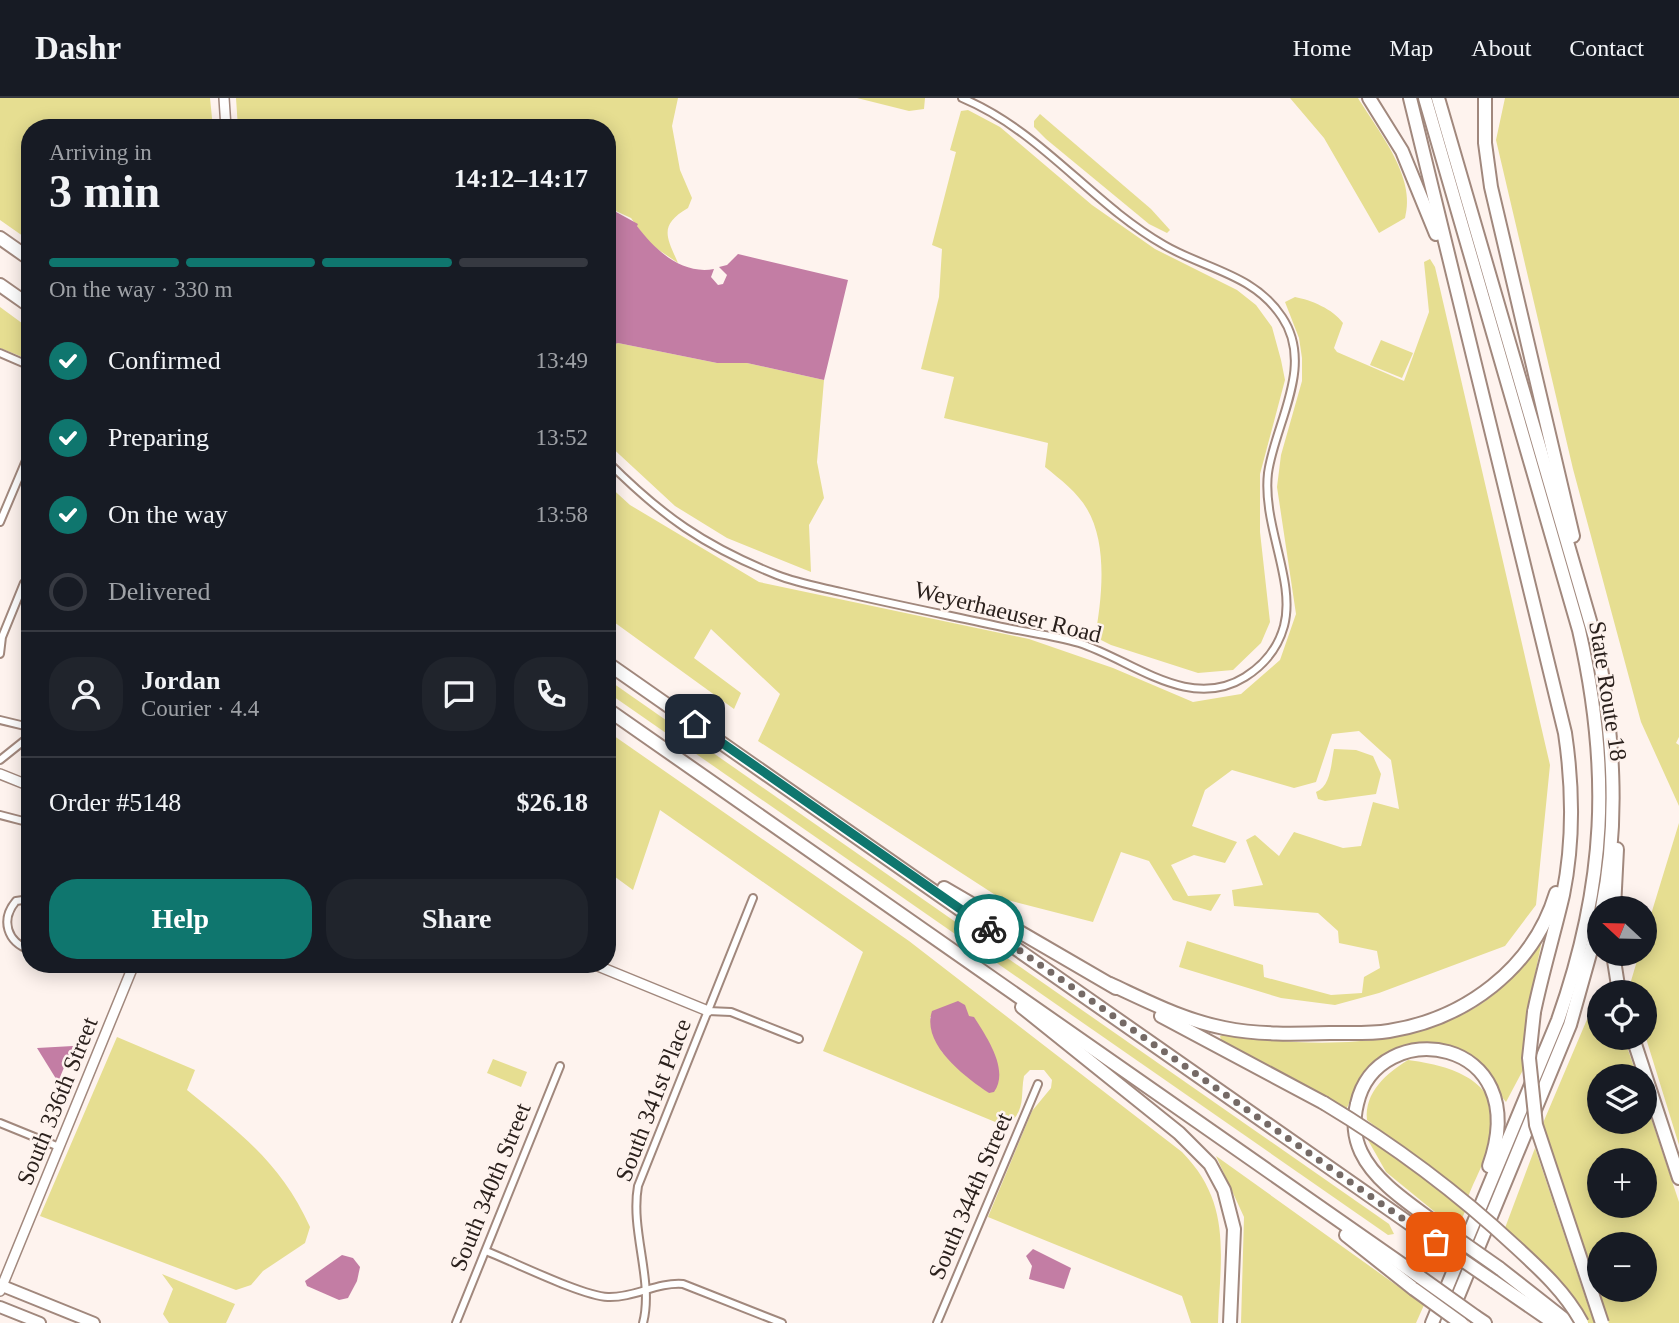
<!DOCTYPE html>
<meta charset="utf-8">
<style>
body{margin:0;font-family:"Times New Roman",serif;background:#20242c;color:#f1f3f6;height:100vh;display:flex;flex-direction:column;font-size:26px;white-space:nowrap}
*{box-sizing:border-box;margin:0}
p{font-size:23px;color:#9ea1a6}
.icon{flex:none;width:38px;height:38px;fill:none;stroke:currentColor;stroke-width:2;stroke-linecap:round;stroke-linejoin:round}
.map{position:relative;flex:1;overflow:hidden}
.details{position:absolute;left:21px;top:21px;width:595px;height:854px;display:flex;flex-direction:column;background:#171b24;border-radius:28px;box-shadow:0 4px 18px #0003}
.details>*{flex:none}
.needle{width:46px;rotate:292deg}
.fabs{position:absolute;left:1587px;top:798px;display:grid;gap:14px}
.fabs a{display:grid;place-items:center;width:70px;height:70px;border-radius:50%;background:#171b24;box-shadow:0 4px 18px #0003;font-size:35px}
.pin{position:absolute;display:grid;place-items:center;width:60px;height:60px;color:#fff;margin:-30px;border-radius:14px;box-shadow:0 4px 10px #0006}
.courier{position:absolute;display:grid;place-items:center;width:70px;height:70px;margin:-35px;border:5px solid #0f766e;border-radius:50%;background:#fff;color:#222;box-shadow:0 2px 9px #0007}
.overview em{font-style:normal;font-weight:700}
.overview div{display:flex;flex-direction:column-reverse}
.overview{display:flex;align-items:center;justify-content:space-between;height:119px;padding:0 28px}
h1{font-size:46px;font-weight:700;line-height:52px}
.bar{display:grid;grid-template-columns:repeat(4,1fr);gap:10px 7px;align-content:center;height:84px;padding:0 28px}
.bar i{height:9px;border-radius:5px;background:#363941}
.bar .selected{background:#0f766e}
.bar p{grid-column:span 4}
.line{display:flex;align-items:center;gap:18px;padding:0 28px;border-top:2px solid #363941}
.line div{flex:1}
.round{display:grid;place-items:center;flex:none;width:74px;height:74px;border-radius:28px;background:#20242c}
ol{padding:0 28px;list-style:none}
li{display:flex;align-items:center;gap:21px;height:77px}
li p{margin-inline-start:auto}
li .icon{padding:7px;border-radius:50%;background:#0f766e;color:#fff;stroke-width:4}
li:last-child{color:#9ea1a6}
li i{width:38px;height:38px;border:4px solid #363941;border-radius:50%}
.action{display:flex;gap:14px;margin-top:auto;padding:14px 28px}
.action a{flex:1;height:80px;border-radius:28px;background:#0f766e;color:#fff;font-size:28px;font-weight:700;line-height:80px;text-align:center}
.action a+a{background:#20242c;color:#f1f3f6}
header{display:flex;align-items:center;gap:42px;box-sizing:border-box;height:98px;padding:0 35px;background:#171b24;border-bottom:2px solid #363941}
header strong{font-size:33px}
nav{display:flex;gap:38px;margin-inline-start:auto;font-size:24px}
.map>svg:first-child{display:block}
.green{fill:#e6de91;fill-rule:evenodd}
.water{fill:#c37da4}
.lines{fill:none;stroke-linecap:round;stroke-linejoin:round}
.street-casing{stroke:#a1887d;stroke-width:10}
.secondary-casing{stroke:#a1887d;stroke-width:12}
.primary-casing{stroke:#a1887d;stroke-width:14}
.highway-casing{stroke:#a1887d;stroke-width:16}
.street{stroke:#fff;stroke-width:6}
.secondary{stroke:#fff;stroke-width:9}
.primary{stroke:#fff;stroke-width:10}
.highway{stroke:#fff;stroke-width:12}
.highway-bridge-casing{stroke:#a1887d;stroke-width:16;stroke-linecap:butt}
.highway-bridge{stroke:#fff;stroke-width:12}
.done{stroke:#756a66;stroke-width:7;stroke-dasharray:0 12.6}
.route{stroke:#0f766e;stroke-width:9}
.labels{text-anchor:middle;stroke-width:5;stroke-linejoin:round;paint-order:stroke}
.street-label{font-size:24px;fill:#2b211d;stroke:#fef3ee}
</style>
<header>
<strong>Dashr</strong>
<nav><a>Home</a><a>Map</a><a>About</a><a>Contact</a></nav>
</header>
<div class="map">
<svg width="1679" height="1225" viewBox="0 0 1679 1225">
<rect width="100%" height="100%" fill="#fef3ee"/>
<!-- green -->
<g class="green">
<polygon points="0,0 210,0 213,30 30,30 30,143 0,122"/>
<path d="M236,0H678L672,28L680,72L692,100L688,110C659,127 666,138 678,165L650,146L631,120L607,109V30H238Z"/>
<polygon points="857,0 925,0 924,11 909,13"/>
<path d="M1290,0H1358C1378,33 1417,79 1405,120L1379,135L1324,40Z"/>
<polygon points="1505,0 1679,0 1679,639 1676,645 1679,647 1679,708 1641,624 1573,371 1496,42"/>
<path d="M968,12L1000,29L1092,107L1155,151L1237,192L1256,207L1272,229L1281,262L1285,282L1260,376V434L1270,524L1261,545L1233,572L1198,575L1111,547L1095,539C1102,501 1108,446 1087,411C1078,395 1060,381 1045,369L1048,345L944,320L954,279L921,271L939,199L942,151L932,147L956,54L950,52L961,13Z"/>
<polygon points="1040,16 1151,111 1170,132 1167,135 1149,126 1046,41 1034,29 1034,23"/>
<path d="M1430,161L1435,169L1550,667L1536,807L1505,848L1379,895L1335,907L1281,900L1179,869L1187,843L1263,867L1264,879L1331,897L1362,895L1364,879L1380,870L1377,853L1339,845L1338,833L1318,815L1234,808L1232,792L1263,787L1246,742L1255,737L1279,758L1294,734L1343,750L1361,748L1373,704L1399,711L1391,662L1359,633L1332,636L1316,684L1294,690L1232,672L1205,692L1192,728L1237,744L1225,765L1194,757L1171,767L1188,798L1221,796L1211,813L1173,802L1149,763L1121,754L1093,824L1000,800L758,643L780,596L711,531L694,560L741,595L734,611L607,519V386L630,407L759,484L1029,541L1113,570L1193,604L1241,596L1280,562L1296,516L1277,389L1281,357L1302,283V260L1299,240L1285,204L1295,199C1311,202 1333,211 1343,225L1334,250L1337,254L1404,283L1429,214L1424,164Z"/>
<polygon points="0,209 30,231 30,262 0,250"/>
<polygon points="1381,242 1413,255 1402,280 1370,267"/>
<polygon points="618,245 717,265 747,265 824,282 817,364 824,400 809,427 811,474 727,440 675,408 607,345 607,249"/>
<polygon points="607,581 1389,1126 1394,1136 1388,1137 607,594"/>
<path d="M607,633L909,843L1182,1054C1233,1106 1220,1159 1218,1225H1191L1182,1198L988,1119L1032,1013L1051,990L1052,982L1044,972H1030L1024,978C1020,998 1027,1014 1005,1028L823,953L863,854L660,712L633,792L607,773ZM930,919H970L989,995L942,954Z"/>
<path d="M1334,651L1356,652L1373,658L1381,676L1376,696L1325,703L1318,701L1316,694C1331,688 1331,666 1334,651Z"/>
<polygon points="1679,725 1679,1047 1645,937 1645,894 1634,894 1631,883 1639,856 1645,856 1645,836"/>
<path d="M1542,842L1526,921L1523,972L1506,1004C1495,992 1491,976 1479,964C1468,954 1454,949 1440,947C1393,939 1363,973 1346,1012L1221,942L1220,938L1225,936C1306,950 1413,952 1484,904C1508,887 1524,865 1542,842Z"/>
<path d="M1591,912L1599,916L1600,940H1624L1637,978H1600V1024H1645V1002L1679,1104V1225H1609L1547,1042L1543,1025ZM1600,1062H1645V1108H1600ZM1600,1146H1645V1192H1600Z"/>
<path d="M117,939L195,972L187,992C240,1035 281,1065 310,1129L305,1145L263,1173L251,1187L236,1192L40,1118Z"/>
<polygon points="493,961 527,974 521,989 487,975"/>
<path d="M1408,962C1445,967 1497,979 1493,1027C1492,1051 1477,1076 1468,1099L1367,1022C1364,994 1387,975 1408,962Z"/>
<polygon points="1364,1035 1466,1111 1457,1132 1386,1074"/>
<polygon points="1535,1050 1594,1225 1588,1225 1555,1179 1505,1130"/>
<polygon points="1216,1058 1424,1207 1416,1225 1241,1225 1244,1119"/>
<polygon points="162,1176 235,1206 226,1225 169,1225 163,1216 173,1191"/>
</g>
<!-- water -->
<g class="water">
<path d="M607,109L638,126L637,128C655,152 682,177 714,171L711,179L718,187L723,186L727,177L719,169L727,167L738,156L848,182L824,282L747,265H717L618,245L607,249Z"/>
<path d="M958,903L965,907L969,918L974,919C986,938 1010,972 994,994L989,995C965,979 921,946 932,913Z"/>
<polygon points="73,948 58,984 37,950"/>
<polygon points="1033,1151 1071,1170 1064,1191 1029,1181 1032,1168 1026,1158"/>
<polygon points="342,1157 353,1160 360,1169 357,1183 348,1200 339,1202 307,1188 305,1183"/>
</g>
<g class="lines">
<!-- street casing -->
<g class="street-casing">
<g id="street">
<polyline points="0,255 30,268"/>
<path d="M607,363C662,418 704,448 777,477C797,485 820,489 841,494C896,507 952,518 1007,530C1031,535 1056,538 1079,545C1132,562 1189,614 1245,579C1264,567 1278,550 1284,528C1296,483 1262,427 1268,375C1275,325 1315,268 1282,219C1254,176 1205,171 1164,147C1091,105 1041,33 962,0"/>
<polyline points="0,424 30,353"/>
<polyline points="0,556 2,539 24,485"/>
<polyline points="0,622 29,629 30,633"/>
<polyline points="0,662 30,638"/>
<polyline points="0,717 27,724"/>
<path d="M30,801L16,803C0,822 7,844 30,852"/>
<polyline points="708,913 731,914 799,941"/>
<polyline points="0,1025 59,1049"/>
<path d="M486,1153C514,1164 582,1198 608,1199C634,1200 657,1184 683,1186L782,1225"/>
<polyline points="456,1225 560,968"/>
<path d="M643,1225C654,1183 630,1133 638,1088L753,800"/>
<polyline points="937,1225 1038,986"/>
</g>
</g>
<!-- secondary casing -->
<g class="secondary-casing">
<g id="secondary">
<polyline points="224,0 226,30"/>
<polyline points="0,676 30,688"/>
<polyline points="593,866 708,913"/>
<polyline points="0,1193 134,866"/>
</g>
</g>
<!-- primary casing -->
<g class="primary-casing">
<g id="primary">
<polyline points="0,1187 94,1225"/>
<polyline points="0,1209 40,1225"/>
</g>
</g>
<!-- highway casing -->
<g class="highway-casing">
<g id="highway">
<polyline points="1369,0 1402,53 1436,136"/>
<path d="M1410,0L1565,635C1573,689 1574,743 1563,797C1554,836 1542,875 1534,914"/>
<path d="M1425,0L1579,532C1611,672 1606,786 1558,922L1432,1225"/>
<path d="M1438,0L1597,547C1613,635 1620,721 1602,810"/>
<polyline points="1485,0 1485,45 1491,89 1573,438"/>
<polyline points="0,140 30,161"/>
<polyline points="0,187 30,208"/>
<polyline points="607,565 1436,1144"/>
<polyline points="607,611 1420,1179"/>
<polyline points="944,790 1116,890"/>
<polyline points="1614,810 1617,751"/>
<polyline points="1613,856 1619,894"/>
<path d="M1110,886C1147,903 1183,922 1224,930C1259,937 1294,936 1330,935C1349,935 1370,936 1389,933C1465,921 1533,871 1556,795"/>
<polyline points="1022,909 1179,1035 1210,1066 1224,1092 1234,1131 1230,1225"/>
<polyline points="1161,918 1324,1005"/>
<polyline points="1633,940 1679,1080"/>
<path d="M1442,1130C1415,1109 1376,1086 1361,1054C1354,1039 1353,1022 1357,1006C1377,916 1536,937 1489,1068"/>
<polyline points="1346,1137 1414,1191"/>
<polyline points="1499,1170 1569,1225"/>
<polyline points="1493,1183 1554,1225"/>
<polyline points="1476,1219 1485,1225"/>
<polyline points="1447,1225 1570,927 1600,820"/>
</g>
</g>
<!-- street -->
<use href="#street" class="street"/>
<!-- secondary -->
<use href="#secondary" class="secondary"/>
<!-- primary -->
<use href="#primary" class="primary"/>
<!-- highway -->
<use href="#highway" class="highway"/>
<!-- highway-bridge casing -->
<g class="highway-bridge-casing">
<g id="highway-bridge">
<polyline points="1534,914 1529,960 1536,1027 1602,1225"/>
<path d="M1324,1005C1394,1047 1457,1094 1516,1149C1541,1172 1566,1195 1582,1225"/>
<polyline points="1442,1130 1499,1170"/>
<polyline points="1436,1144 1493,1183"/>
<polyline points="1420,1179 1476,1219"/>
<polyline points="1414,1191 1461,1225"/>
</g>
</g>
<!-- highway-bridge -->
<use href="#highway-bridge" class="highway-bridge"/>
</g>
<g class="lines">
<!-- done -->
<polyline class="done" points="989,831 1436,1144"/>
<!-- route -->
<polyline class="route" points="695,626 989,831"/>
</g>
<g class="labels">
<!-- street labels -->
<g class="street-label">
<text transform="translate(1008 514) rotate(14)" y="8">Weyerhaeuser Road</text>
<text transform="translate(1608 593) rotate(81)" y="8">State Route 18</text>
<text transform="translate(653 1002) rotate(-69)" y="8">South 341st Place</text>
<text transform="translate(57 1003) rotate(-68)" y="8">South 336th Street</text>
<text transform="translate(490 1089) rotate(-68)" y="8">South 340th Street</text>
<text transform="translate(970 1098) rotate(-67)" y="8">South 344th Street</text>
</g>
</g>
</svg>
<div class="fabs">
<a><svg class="needle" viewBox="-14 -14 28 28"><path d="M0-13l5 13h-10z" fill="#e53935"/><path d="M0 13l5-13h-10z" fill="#9ea1a6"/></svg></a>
<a><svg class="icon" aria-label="locate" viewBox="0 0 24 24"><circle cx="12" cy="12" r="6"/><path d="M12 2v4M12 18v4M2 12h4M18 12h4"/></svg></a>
<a><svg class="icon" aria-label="layers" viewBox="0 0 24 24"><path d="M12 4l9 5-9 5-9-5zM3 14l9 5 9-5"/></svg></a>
<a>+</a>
<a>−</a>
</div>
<div class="pin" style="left:1436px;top:1144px;background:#ea580c"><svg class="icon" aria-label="bag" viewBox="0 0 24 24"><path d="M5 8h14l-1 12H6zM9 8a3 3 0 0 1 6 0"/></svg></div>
<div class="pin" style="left:695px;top:626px;background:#1f2937"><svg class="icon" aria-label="home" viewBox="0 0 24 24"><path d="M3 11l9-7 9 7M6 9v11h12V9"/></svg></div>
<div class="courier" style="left:989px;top:831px"><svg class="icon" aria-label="bike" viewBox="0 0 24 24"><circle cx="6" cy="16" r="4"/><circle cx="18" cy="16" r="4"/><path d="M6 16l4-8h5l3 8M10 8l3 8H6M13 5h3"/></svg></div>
<section class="details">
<div class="overview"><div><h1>3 min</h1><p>Arriving in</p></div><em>14:12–14:17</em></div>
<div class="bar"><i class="selected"></i><i class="selected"></i><i class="selected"></i><i></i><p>On the way · 330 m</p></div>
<ol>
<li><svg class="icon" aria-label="check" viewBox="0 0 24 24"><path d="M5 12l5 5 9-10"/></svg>Confirmed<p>13:49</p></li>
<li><svg class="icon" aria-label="check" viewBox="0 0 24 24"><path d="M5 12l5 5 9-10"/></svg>Preparing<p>13:52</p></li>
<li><svg class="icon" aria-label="check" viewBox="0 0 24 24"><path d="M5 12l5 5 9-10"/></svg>On the way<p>13:58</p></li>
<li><i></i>Delivered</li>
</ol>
<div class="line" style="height:126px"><a class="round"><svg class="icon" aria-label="person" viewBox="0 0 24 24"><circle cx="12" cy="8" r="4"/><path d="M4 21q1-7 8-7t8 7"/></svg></a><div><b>Jordan</b><p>Courier · 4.4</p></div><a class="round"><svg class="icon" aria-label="chat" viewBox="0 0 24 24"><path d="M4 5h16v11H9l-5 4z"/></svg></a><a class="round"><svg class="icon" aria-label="phone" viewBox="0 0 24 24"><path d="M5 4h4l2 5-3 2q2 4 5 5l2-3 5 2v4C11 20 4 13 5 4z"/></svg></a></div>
<div class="line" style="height:91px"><div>Order #5148</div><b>$26.18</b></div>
<div class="action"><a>Help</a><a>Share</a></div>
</section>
</div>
